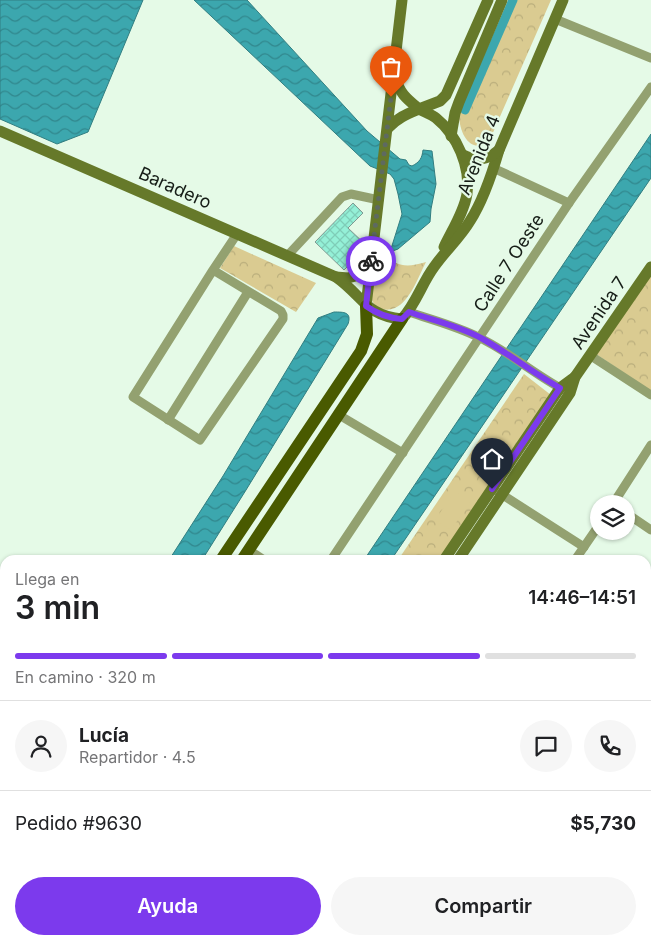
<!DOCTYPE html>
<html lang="es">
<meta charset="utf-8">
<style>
body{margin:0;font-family:Inter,sans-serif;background:#f6f6f6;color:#202124;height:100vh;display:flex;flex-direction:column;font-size:19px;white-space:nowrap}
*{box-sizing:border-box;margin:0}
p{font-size:16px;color:#757577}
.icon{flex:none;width:28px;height:28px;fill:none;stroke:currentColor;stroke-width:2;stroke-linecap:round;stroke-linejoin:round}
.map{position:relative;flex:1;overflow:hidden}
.details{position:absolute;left:0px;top:555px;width:651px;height:390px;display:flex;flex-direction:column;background:#fff;border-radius:15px 15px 0 0;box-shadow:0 1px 4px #0004}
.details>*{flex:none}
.tools{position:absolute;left:590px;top:495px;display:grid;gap:10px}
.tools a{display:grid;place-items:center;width:45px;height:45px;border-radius:50%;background:#fff;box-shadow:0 1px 4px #0004;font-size:25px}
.pin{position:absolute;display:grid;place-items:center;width:42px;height:42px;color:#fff;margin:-51px -21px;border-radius:50% 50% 50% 0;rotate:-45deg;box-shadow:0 0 5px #0007}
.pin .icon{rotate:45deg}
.courier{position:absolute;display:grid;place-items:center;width:50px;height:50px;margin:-25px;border:4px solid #7c3aed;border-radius:50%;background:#fff;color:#222;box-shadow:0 1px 6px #0007}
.head em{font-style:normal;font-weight:600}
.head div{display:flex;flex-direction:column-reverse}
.head{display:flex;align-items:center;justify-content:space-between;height:85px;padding:0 15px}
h1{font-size:32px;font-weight:600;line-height:38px}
.bar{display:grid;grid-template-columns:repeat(4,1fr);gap:8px 5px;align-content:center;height:60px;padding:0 15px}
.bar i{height:6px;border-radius:4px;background:#e0e0e0}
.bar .selected{background:#7c3aed}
.bar p{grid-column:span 4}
.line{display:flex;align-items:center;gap:12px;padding:0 15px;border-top:1px solid #e0e0e0}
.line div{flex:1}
.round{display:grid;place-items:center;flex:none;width:52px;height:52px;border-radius:26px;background:#f6f6f6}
.button{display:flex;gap:10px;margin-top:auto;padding:10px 15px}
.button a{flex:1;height:58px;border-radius:30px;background:#7c3aed;color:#fff;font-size:20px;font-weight:600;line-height:58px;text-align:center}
.button a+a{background:#f6f6f6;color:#202124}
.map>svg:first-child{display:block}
.park{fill:url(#park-crowns)}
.pitch{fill:#dacb91}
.water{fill:url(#water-waves);stroke:#317e81}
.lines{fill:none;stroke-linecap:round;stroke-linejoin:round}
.canal{stroke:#3ca7ae;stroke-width:9}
.building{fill:url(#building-cross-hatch);stroke:#809a92}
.street{stroke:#93a170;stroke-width:9}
.secondary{stroke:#66792a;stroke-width:11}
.primary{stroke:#495a00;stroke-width:12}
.done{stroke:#5e6a60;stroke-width:5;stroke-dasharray:0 9}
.route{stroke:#7c3aed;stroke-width:6}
.labels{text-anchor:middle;stroke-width:4.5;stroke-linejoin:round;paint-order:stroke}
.street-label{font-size:18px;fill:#161d17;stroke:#e5fae7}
</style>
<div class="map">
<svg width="651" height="945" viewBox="0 0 651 945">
<defs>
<pattern id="park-crowns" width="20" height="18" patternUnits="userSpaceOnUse" patternTransform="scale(1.25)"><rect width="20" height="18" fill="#dacb91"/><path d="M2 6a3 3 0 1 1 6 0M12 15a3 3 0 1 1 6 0" fill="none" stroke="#baae7c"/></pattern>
<pattern id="water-waves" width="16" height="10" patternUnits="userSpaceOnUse" patternTransform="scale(1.25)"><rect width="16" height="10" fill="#3ca7ae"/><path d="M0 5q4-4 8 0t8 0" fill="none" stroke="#31878d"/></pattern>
<pattern id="building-cross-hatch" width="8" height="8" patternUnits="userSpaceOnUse" patternTransform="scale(1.25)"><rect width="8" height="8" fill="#94f0d7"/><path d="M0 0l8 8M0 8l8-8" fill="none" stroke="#7fcdb8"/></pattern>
</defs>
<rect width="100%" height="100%" fill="#e5fae7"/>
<!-- park -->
<g class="park">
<path d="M510,0H551L488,144C469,152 460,134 459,116Z"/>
<polygon points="234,246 316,283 296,312 220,268"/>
<path d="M379,249C396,266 403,269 426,262C417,279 406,315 382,309C375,307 372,302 370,295Z"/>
<polygon points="651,272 651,391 596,354"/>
<polygon points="524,374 551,395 440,560 398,560"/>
</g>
<!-- pitch -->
<polygon class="pitch" points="455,491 470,502 451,530 435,520"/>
<!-- water -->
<g class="water">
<polygon points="0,0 143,0 88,132 57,144 0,119"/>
<path d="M194,0H247L367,131L400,159L406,160L409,165L412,166C420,162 422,158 423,150L432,151L436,184L431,209L430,222L398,249L390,252L402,214L398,194L394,179L390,174L370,166Z"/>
<polygon points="651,134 651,178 391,560 364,560"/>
<path d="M334,312C344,312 352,312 348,324L246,490L202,560H169L223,476L318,318Z"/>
</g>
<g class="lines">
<!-- canal -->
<polyline class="canal" points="465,110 513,0"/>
</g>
<!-- building -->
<polygon class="building" points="353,203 363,213 348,228 366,245 365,249 344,270 315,242"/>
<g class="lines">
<!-- street -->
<g class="street">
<polyline points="555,19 651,58"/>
<polyline points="493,168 569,203"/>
<polyline points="288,255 342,197 351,194 379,200"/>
<polyline points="213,270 281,311 283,315 283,319 200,440 133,397 213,270 237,234"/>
<path d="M409,312C432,320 456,326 478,337C508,351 534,374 564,390"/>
<polyline points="591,356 651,395"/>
<polyline points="339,415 403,453"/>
<polyline points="168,420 248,292"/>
<polyline points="498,492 584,547"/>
<polyline points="613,504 651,445"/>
<polyline points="626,513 651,530"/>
<polyline points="249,550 264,560"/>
<polyline points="331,560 569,203 651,87"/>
<polyline points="575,560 599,525"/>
<polyline points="646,679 651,672"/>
<polyline points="646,696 651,700"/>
<polyline points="646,845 651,848"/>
<polyline points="646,912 651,906"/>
<polyline points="300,940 307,945"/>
<polyline points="351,940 359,945"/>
<polyline points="572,940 579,945"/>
<polyline points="71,945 74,940"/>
<polyline points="318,945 321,940"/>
<polyline points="469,945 472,940"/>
<polyline points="624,945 627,940"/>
</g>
<!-- secondary -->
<g class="secondary">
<path d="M396,78C399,93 407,99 419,109L440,101L446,95L488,0"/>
<path d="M388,128C397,118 407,114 419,109C424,112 431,114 436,118C457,135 471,167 467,194C464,212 452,230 444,247"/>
<path d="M0,131L336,277C363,296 366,316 402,319C416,304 422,283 434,267C445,251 460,238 470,221C483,201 492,174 499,150L563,0"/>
<polyline points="451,136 455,113 459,102 502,0"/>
<path d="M463,155C477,162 487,160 499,150"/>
<polyline points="336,277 348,278 370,272"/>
<polyline points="366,306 402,0"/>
<polyline points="444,560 560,388 575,377"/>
<polyline points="458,560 570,393 575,377 651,267"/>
<polyline points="187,945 190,940"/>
<polyline points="200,945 204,940"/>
</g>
<!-- primary -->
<g class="primary">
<polyline points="221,560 361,351 367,334 366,306"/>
<polyline points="242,560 402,319"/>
<polyline points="0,887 5,881"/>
<polyline points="0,915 5,908"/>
</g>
</g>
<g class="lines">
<!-- done -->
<polyline class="done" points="371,261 391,97"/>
<!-- route -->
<path class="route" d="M371,261L366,306C377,314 388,318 402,319L409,312C432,320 459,326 481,338C508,353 533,373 560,388L492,489"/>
</g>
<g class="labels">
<!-- street labels -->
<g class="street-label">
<text transform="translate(479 155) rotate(-68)" y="6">Avenida 4</text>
<text transform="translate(175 188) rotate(24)" y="6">Baradero</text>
<text transform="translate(509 263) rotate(-57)" y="6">Calle 7 Oeste</text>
<text transform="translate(599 313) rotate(-56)" y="6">Avenida 7</text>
</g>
</g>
</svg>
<div class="tools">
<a><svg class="icon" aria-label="layers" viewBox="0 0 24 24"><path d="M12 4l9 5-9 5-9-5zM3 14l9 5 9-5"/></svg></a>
</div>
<div class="pin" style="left:391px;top:97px;background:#ea580c"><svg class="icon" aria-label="bag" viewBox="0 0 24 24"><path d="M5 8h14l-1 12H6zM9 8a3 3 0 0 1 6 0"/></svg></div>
<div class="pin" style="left:492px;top:489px;background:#1f2937"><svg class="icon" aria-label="home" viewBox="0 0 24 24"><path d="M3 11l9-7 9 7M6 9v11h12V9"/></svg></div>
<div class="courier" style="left:371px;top:261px"><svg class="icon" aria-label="bike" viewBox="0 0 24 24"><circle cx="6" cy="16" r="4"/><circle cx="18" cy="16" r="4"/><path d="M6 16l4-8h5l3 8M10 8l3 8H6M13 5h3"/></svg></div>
<section class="details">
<div class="head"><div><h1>3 min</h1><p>Llega en</p></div><em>14:46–14:51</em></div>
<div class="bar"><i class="selected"></i><i class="selected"></i><i class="selected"></i><i></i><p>En camino · 320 m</p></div>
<div class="line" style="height:90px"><a class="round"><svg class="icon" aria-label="person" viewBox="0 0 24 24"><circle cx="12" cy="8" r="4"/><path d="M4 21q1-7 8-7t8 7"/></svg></a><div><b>Lucía</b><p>Repartidor · 4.5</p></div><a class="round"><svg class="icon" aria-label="chat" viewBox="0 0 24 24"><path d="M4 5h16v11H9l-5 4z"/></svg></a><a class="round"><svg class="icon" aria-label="phone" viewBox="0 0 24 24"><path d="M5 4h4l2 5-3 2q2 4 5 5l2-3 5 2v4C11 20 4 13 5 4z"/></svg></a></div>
<div class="line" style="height:65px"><div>Pedido #9630</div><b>$5,730</b></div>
<div class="button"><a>Ayuda</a><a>Compartir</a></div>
</section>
</div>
